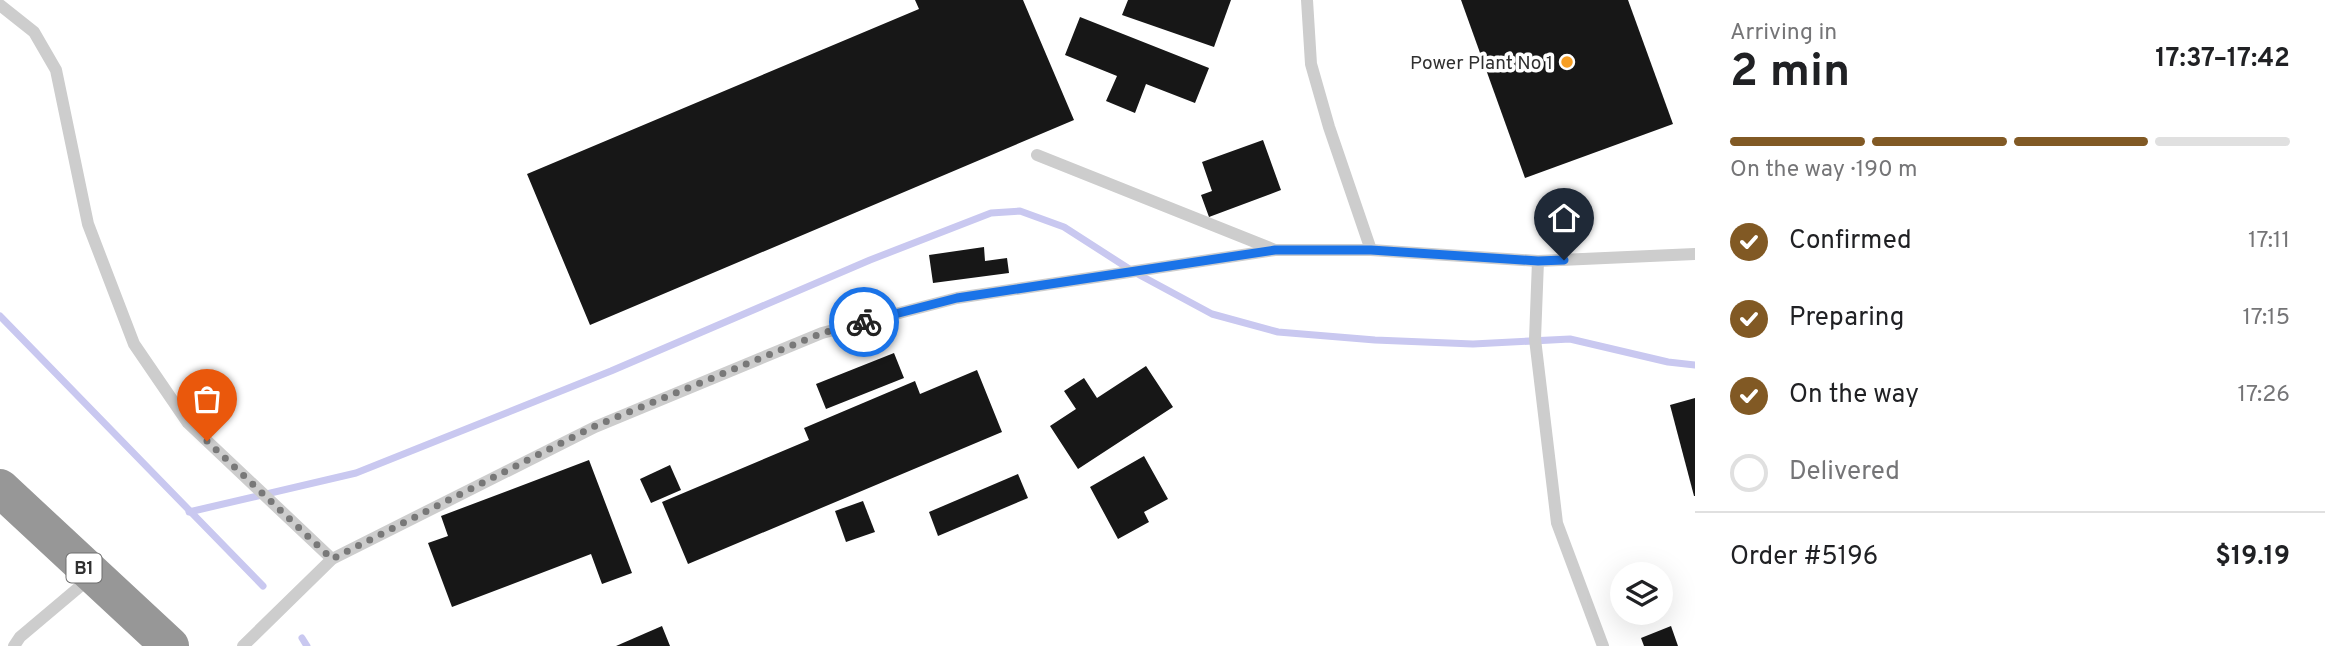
<!DOCTYPE html>
<meta charset="utf-8">
<style>
body{margin:0;font-family:Overpass,sans-serif;background:#f6f6f6;color:#202124;height:100vh;display:flex;flex-direction:column;font-size:26px;white-space:nowrap}
*{box-sizing:border-box;margin:0}
p{font-size:23px;color:#757577}
.icon{flex:none;width:38px;height:38px;fill:none;stroke:currentColor;stroke-width:2;stroke-linecap:round;stroke-linejoin:round}
.map{position:relative;flex:1;overflow:hidden}
.sheet{display:flex;flex-direction:column;background:#fff;width:630px}
.sheet>*{flex:none}
.controls{position:absolute;left:1610px;top:562px;display:grid;gap:14px}
.controls a{display:grid;place-items:center;width:63px;height:63px;border-radius:50%;background:#fff;box-shadow:0 7px 28px #0002;font-size:35px}
.pin{position:absolute;display:grid;place-items:center;width:60px;height:60px;color:#fff;margin:-72px -30px;border-radius:50% 50% 50% 0;rotate:-45deg;box-shadow:0 0 7px #0007}
.pin .icon{rotate:45deg}
.courier{position:absolute;display:grid;place-items:center;width:70px;height:70px;margin:-35px;border:5px solid #1a73e8;border-radius:50%;background:#fff;color:#222;box-shadow:0 2px 9px #0007}
.headline em{font-style:normal;font-weight:700}
.headline div{display:flex;flex-direction:column-reverse}
.headline{display:flex;align-items:center;justify-content:space-between;height:119px;padding:0 35px}
h1{font-size:46px;font-weight:700;line-height:52px}
.bar{display:grid;grid-template-columns:repeat(4,1fr);gap:10px 7px;align-content:center;height:84px;padding:0 35px}
.bar i{height:9px;border-radius:5px;background:#e0e0e0}
.bar .current{background:#815924}
.bar p{grid-column:span 4}
.line{display:flex;align-items:center;gap:18px;padding:0 35px;border-top:2px solid #e0e0e0}
.line div{flex:1}
ol{padding:0 35px;list-style:none}
li{display:flex;align-items:center;gap:21px;height:77px}
li p{margin-inline-start:auto}
li .icon{padding:7px;border-radius:50%;background:#815924;color:#fff;stroke-width:4}
li:last-child{color:#757577}
li i{width:38px;height:38px;border:4px solid #e0e0e0;border-radius:50%}
main{display:flex;flex:1;min-height:0}
.map>svg:first-child{display:block}
.lines{fill:none;stroke-linecap:round;stroke-linejoin:round}
.stream{stroke:#c9c8f0;stroke-width:7}
.building{fill:#171717}
.lane{stroke:#cdcdcd;stroke-width:12}
.highway{stroke:#979797;stroke-width:38}
.done{stroke:#787878;stroke-width:7;stroke-dasharray:0 12.6}
.route{stroke:#1a73e8;stroke-width:9}
.poi-dot{fill:#f79e23;stroke:#fff;stroke-width:2.5}
.labels{text-anchor:middle;stroke-width:7;stroke-linejoin:round;paint-order:stroke}
.shield{fill:#fff;stroke:#6e6e6e;stroke-width:2}
.shield-label{font-size:18px;font-weight:bold;fill:#303030}
.poi-label{font-size:19px;fill:#303030;stroke:#fff;text-anchor:end}
</style>
<main>
<div class="map">
<svg width="1695" height="646" viewBox="0 0 1695 646">
<rect width="100%" height="100%" fill="#fff"/>
<g class="lines">
<!-- stream -->
<g class="stream">
<polyline points="0,316 263,586"/>
<polyline points="189,512 356,473 611,371 870,260 991,213 1020,211 1064,227 1134,272 1212,314 1278,332 1375,340 1473,344 1570,339 1668,362 1695,365"/>
<polyline points="302,638 307,646"/>
</g>
</g>
<!-- building -->
<g class="building">
<polygon points="915,0 1023,0 1074,120 590,325 527,174 919,9"/>
<polygon points="1128,0 1231,0 1214,47 1122,15"/>
<polygon points="1461,0 1628,0 1673,124 1525,178"/>
<polygon points="1080,17 1209,68 1195,103 1146,84 1135,113 1106,101 1117,76 1065,55"/>
<polygon points="1263,140 1281,190 1209,217 1201,195 1212,191 1202,162"/>
<polygon points="984,247 985,261 1007,258 1009,273 933,283 929,255"/>
<polygon points="894,353 904,378 826,409 816,384"/>
<polygon points="1146,366 1173,407 1078,469 1050,426 1076,409 1064,391 1084,378 1097,398"/>
<polygon points="977,370 1002,432 688,564 662,502 809,440 804,428 915,381 920,394"/>
<polygon points="1695,398 1695,496 1694,496 1670,405"/>
<polygon points="1144,456 1168,499 1144,512 1149,522 1118,539 1090,487"/>
<polygon points="589,460 632,573 602,584 591,554 452,607 428,543 448,536 441,516"/>
<polygon points="670,465 681,490 651,503 640,479"/>
<polygon points="1018,474 1028,498 938,536 929,512"/>
<polygon points="863,501 875,532 846,542 835,511"/>
<polygon points="662,626 670,646 616,646"/>
<polygon points="1671,626 1678,646 1644,646 1641,638"/>
</g>
<g class="lines">
<!-- lane -->
<g class="lane">
<polyline points="1307,0 1311,64 1329,127 1371,250"/>
<polyline points="0,5 34,32 56,70 88,224 134,344 188,423 332,559"/>
<polyline points="1037,155 1275,250"/>
<polyline points="1538,261 1535,339 1557,523 1603,646"/>
<polyline points="14,646 20,637 90,578"/>
<polyline points="243,646 332,559 595,427 822,333 957,298 1275,250 1371,250 1538,261 1695,254"/>
</g>
<!-- highway -->
<polyline class="highway" points="0,488 170,646"/>
</g>
<g class="lines">
<!-- done -->
<polyline class="done" points="207,441 332,559 595,426 822,333 864,322"/>
<!-- route -->
<polyline class="route" points="864,322 957,298 1275,250 1371,250 1538,261 1564,260"/>
</g>
<!-- markers -->
<circle class="poi-dot" cx="1567" cy="62" r="7"/>
<g class="labels">
<!-- shield labels -->
<rect class="shield" x="66.5" y="553.5" width="35" height="29" rx="5"/>
<g class="shield-label">
<text x="84" y="574">B1</text>
</g>
<!-- poi labels -->
<g class="poi-label">
<text x="1553" y="69">Power Plant No 1</text>
</g>
</g>
</svg>
<div class="controls">
<a><svg class="icon" aria-label="layers" viewBox="0 0 24 24"><path d="M12 4l9 5-9 5-9-5zM3 14l9 5 9-5"/></svg></a>
</div>
<div class="pin" style="left:207px;top:441px;background:#ea580c"><svg class="icon" aria-label="bag" viewBox="0 0 24 24"><path d="M5 8h14l-1 12H6zM9 8a3 3 0 0 1 6 0"/></svg></div>
<div class="pin" style="left:1564px;top:260px;background:#1f2937"><svg class="icon" aria-label="home" viewBox="0 0 24 24"><path d="M3 11l9-7 9 7M6 9v11h12V9"/></svg></div>
<div class="courier" style="left:864px;top:322px"><svg class="icon" aria-label="bike" viewBox="0 0 24 24"><circle cx="6" cy="16" r="4"/><circle cx="18" cy="16" r="4"/><path d="M6 16l4-8h5l3 8M10 8l3 8H6M13 5h3"/></svg></div>
</div>
<section class="sheet">
<div class="headline"><div><h1>2 min</h1><p>Arriving in</p></div><em>17:37–17:42</em></div>
<div class="bar"><i class="current"></i><i class="current"></i><i class="current"></i><i></i><p>On the way · 190 m</p></div>
<ol>
<li><svg class="icon" aria-label="check" viewBox="0 0 24 24"><path d="M5 12l5 5 9-10"/></svg>Confirmed<p>17:11</p></li>
<li><svg class="icon" aria-label="check" viewBox="0 0 24 24"><path d="M5 12l5 5 9-10"/></svg>Preparing<p>17:15</p></li>
<li><svg class="icon" aria-label="check" viewBox="0 0 24 24"><path d="M5 12l5 5 9-10"/></svg>On the way<p>17:26</p></li>
<li><i></i>Delivered</li>
</ol>
<div class="line" style="height:91px"><div>Order #5196</div><b>$19.19</b></div>
</section>
</main>
